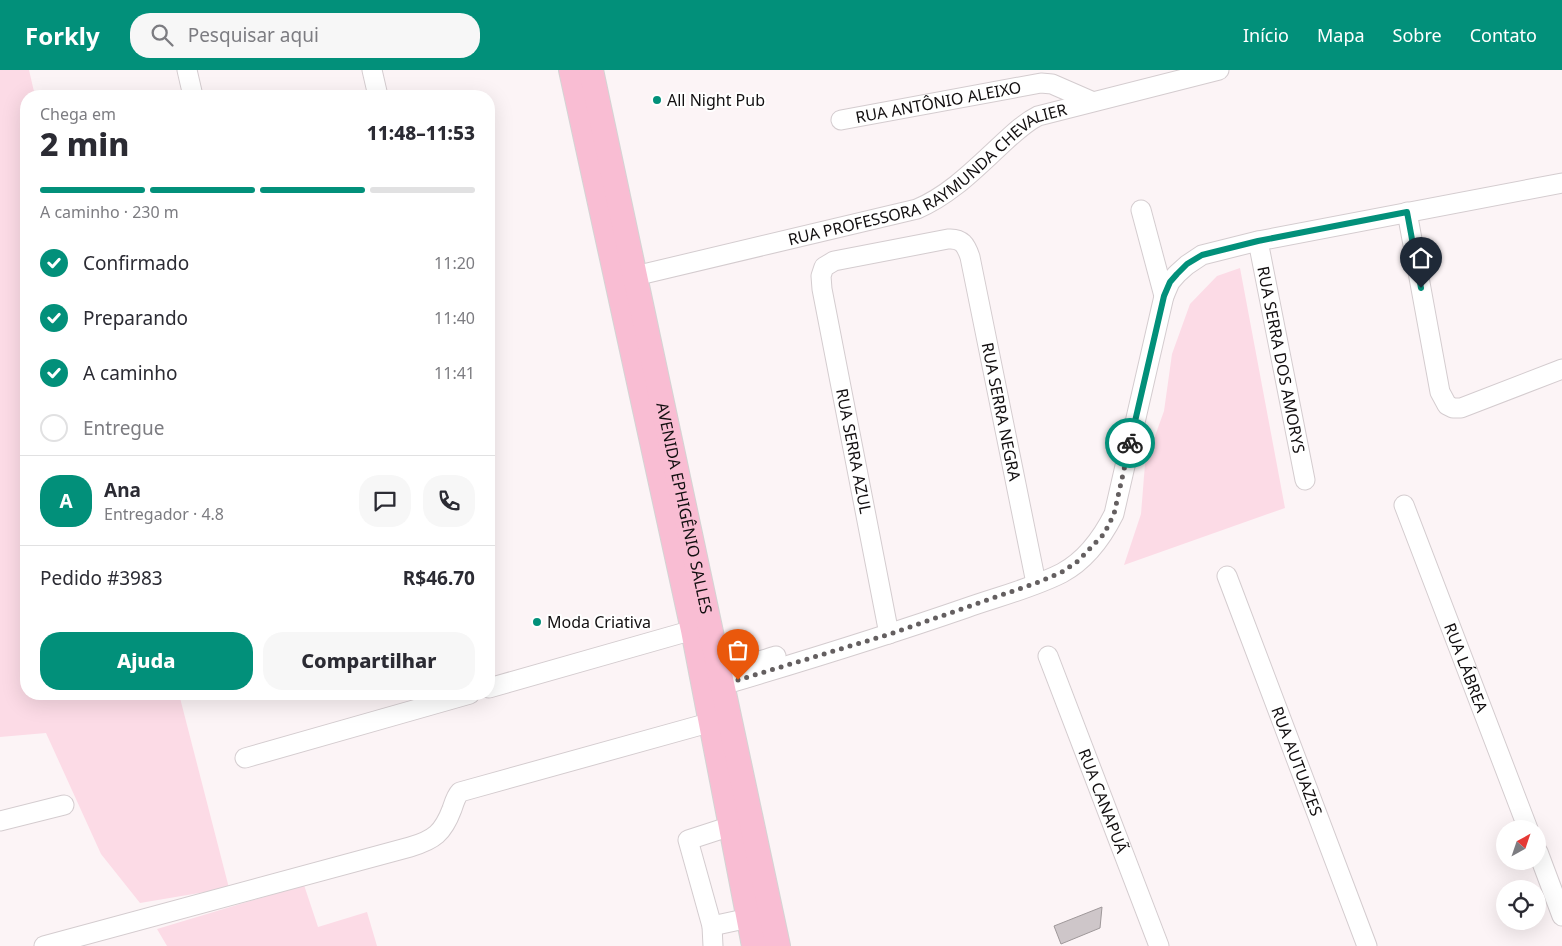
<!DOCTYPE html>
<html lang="pt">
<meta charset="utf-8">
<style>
body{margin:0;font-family:"Noto Sans",sans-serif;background:#f7f7f7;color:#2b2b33;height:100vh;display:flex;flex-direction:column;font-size:19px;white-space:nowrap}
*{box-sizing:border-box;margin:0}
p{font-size:16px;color:#7c7c81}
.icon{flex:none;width:28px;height:28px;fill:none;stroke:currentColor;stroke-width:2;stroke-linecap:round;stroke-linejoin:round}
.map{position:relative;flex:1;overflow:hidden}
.sheet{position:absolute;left:20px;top:20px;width:475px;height:610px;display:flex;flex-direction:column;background:#fff;border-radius:20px;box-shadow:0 5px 20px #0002}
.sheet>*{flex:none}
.needle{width:32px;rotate:40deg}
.fabs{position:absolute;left:1496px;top:750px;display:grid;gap:10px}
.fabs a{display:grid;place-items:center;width:50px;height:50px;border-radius:50%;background:#fff;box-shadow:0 5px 20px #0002;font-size:25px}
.pin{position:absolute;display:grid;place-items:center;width:42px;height:42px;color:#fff;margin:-51px -21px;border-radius:50% 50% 50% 0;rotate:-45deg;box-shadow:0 0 5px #0007}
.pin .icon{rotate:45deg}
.courier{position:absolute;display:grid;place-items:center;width:50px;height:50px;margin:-25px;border:4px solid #02907a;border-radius:50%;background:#fff;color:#222;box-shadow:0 1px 6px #0007}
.head em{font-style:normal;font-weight:800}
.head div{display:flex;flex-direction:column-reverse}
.head{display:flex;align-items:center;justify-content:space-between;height:85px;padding:0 20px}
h1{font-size:32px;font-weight:800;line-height:38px}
.bar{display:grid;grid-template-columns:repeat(4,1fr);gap:8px 5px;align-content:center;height:60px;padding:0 20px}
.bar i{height:6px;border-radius:4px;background:#e1e1e2}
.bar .selected{background:#02907a}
.bar p{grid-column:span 4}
.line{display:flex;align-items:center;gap:12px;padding:0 20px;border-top:1px solid #e1e1e2}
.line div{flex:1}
.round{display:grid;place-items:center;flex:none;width:52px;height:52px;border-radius:20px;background:#f7f7f7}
ol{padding:0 20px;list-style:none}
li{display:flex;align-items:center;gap:15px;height:55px}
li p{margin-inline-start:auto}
li .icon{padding:5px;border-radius:50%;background:#02907a;color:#fff;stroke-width:4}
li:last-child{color:#7c7c81}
li i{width:28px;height:28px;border:2px solid #e1e1e2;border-radius:50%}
.cta{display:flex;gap:10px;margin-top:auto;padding:10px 20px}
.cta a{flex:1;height:58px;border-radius:20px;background:#02907a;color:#fff;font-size:20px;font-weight:800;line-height:58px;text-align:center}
.cta a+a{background:#f7f7f7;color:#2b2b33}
header{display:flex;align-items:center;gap:30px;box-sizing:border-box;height:70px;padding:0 25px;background:#02907a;color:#fff}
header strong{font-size:24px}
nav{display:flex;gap:28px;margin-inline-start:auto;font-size:18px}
.search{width:350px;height:45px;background:#f7f7f7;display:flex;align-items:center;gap:12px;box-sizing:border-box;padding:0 18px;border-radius:20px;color:#7c7c81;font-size:19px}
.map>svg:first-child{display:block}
.green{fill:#fcdbe6}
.building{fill:#cec6c9;stroke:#9f989a}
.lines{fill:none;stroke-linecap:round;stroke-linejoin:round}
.minor-casing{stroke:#d4cccf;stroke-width:21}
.major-casing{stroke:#d4d4d4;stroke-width:26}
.minor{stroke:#fff;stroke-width:19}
.major{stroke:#f9bdd3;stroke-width:24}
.done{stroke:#645f60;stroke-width:5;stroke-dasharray:0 9}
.route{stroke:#02907a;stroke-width:6}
.poi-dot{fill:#02907a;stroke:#fff;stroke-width:2}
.labels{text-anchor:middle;stroke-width:4;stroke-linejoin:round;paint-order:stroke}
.poi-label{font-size:16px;fill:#120f10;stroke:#fff;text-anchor:start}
.street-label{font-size:16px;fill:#120f10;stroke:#fff}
</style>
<header>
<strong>Forkly</strong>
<div class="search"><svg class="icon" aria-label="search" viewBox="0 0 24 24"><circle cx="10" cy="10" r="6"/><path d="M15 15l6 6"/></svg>Pesquisar aqui</div>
<nav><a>Início</a><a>Mapa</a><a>Sobre</a><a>Contato</a></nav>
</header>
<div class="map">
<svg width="1562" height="876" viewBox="0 0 1562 876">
<rect width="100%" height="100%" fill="#fcf4f6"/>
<!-- green -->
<g class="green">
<polygon points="0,0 29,0 35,26 26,26 26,234 24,236 26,241 26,624 179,624 229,818 140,833 101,784 46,663 0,667"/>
<polygon points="1240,198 1285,438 1124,495 1141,444 1145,394 1164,341 1172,284 1190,234 1217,206"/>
<polygon points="304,815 318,857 367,842 377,876 167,876 157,859"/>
</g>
<!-- building -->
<polygon class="building" points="1102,837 1100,858 1061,874 1054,856"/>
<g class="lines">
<!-- minor casing -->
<g class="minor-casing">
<g id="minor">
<polyline points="187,0 193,26"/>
<polyline points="372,0 378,26"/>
<path id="s1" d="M841,50L1041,13L1052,14L1091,31"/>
<polyline points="1141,140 1164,226"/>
<polyline points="1407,142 1440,322 1447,335 1453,338 1461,338 1562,299"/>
<path id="s2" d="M1258,171L1305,410"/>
<path id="s3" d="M635,206L917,139C950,125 975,99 1001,75C1013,64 1024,53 1038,46L1219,0"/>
<path id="s4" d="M1404,435L1528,759"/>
<path id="s5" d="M1227,506L1367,876"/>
<path id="s6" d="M889,564L822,219L821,206L824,197L834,191L948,169C962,168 966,175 970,187L1036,513"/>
<path d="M716,585C720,589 723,593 729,595C739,599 765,589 776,586"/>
<path id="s7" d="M1048,586L1159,876"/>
<path d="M723,615C804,591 885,566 966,538C997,527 1033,518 1062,503C1086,490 1102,468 1114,444L1164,226L1170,212L1177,204L1187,195L1202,185L1258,171L1562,113"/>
<polyline points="489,618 693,560"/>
<polyline points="245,688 470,624"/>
<polyline points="0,751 64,735"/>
<polyline points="1538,782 1562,846"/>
<polyline points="712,856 749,848"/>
<path d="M44,876L410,777C434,770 443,763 452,739C454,733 456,726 460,722L712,652"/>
<polyline points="713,876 712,856 688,770 731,756"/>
</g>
</g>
<!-- major casing -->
<g class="major-casing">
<g id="major">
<polyline points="571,0 693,560 754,876"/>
<path id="s8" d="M591,0L778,876"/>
</g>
</g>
<!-- minor -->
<use href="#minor" class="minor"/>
<!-- major -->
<use href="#major" class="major"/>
</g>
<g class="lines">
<!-- done -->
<polyline class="done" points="738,610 890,564 1036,513 1062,502 1078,491 1104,464 1114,444 1130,373"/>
<!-- route -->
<polyline class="route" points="1130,373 1164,226 1170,212 1177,204 1187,194 1202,185 1258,171 1407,142 1421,218"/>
</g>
<!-- markers -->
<g class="poi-dot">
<circle cx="657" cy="30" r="5"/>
<circle cx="537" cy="552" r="5"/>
</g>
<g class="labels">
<!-- poi labels -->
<g class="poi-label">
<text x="667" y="36">All Night Pub</text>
<text x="547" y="558">Moda Criativa</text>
</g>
<!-- street labels -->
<g class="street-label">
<text dy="6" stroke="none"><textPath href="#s1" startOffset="99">RUA ANTÔNIO ALEIXO</textPath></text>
<text dy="6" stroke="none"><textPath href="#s3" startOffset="315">RUA PROFESSORA RAYMUNDA CHEVALIER</textPath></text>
<text dy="6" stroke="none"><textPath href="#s2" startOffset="121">RUA SERRA DOS AMORYS</textPath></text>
<text dy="6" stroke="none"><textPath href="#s6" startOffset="691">RUA SERRA NEGRA</textPath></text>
<text transform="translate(854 381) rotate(79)" y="6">RUA SERRA AZUL</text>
<text dy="6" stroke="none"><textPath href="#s8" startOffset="448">AVENIDA EPHIGÊNIO SALLES</textPath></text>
<text dy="6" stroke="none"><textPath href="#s4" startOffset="174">RUA LÁBREA</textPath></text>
<text dy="6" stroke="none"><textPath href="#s5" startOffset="198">RUA AUTUAZES</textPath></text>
<text dy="6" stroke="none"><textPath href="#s7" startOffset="155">RUA CANAPUÃ</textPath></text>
</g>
</g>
</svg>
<div class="fabs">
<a><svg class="needle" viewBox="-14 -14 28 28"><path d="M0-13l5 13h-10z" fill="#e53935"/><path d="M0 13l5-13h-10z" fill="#7c7c81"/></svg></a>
<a><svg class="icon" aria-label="locate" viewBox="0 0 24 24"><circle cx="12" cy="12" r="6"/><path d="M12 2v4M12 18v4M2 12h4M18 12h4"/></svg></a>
</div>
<div class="pin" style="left:738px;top:610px;background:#ea580c"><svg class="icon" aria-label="bag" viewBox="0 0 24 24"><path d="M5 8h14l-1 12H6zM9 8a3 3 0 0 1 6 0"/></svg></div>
<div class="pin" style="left:1421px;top:218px;background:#1f2937"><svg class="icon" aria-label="home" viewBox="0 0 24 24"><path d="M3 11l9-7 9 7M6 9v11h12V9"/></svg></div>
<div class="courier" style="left:1130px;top:373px"><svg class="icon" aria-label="bike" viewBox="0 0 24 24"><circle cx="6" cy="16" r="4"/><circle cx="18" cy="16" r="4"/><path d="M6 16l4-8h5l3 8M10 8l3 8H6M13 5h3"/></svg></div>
<section class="sheet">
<div class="head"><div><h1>2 min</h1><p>Chega em</p></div><em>11:48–11:53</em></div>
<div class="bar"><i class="selected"></i><i class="selected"></i><i class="selected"></i><i></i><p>A caminho · 230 m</p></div>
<ol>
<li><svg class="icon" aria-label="check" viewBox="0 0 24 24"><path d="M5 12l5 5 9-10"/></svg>Confirmado<p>11:20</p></li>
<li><svg class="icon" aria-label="check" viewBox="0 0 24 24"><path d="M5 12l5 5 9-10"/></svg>Preparando<p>11:40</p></li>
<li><svg class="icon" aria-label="check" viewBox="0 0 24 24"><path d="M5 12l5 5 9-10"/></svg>A caminho<p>11:41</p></li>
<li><i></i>Entregue</li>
</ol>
<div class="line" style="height:90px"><b class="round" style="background:#02907a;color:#fff">A</b><div><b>Ana</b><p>Entregador · 4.8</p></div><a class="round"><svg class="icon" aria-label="chat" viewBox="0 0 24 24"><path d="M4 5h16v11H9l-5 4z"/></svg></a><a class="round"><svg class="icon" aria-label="phone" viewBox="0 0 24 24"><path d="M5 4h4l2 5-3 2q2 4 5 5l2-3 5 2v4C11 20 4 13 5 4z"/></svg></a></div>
<div class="line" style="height:65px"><div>Pedido #3983</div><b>R$46.70</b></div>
<div class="cta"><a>Ajuda</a><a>Compartilhar</a></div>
</section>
</div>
